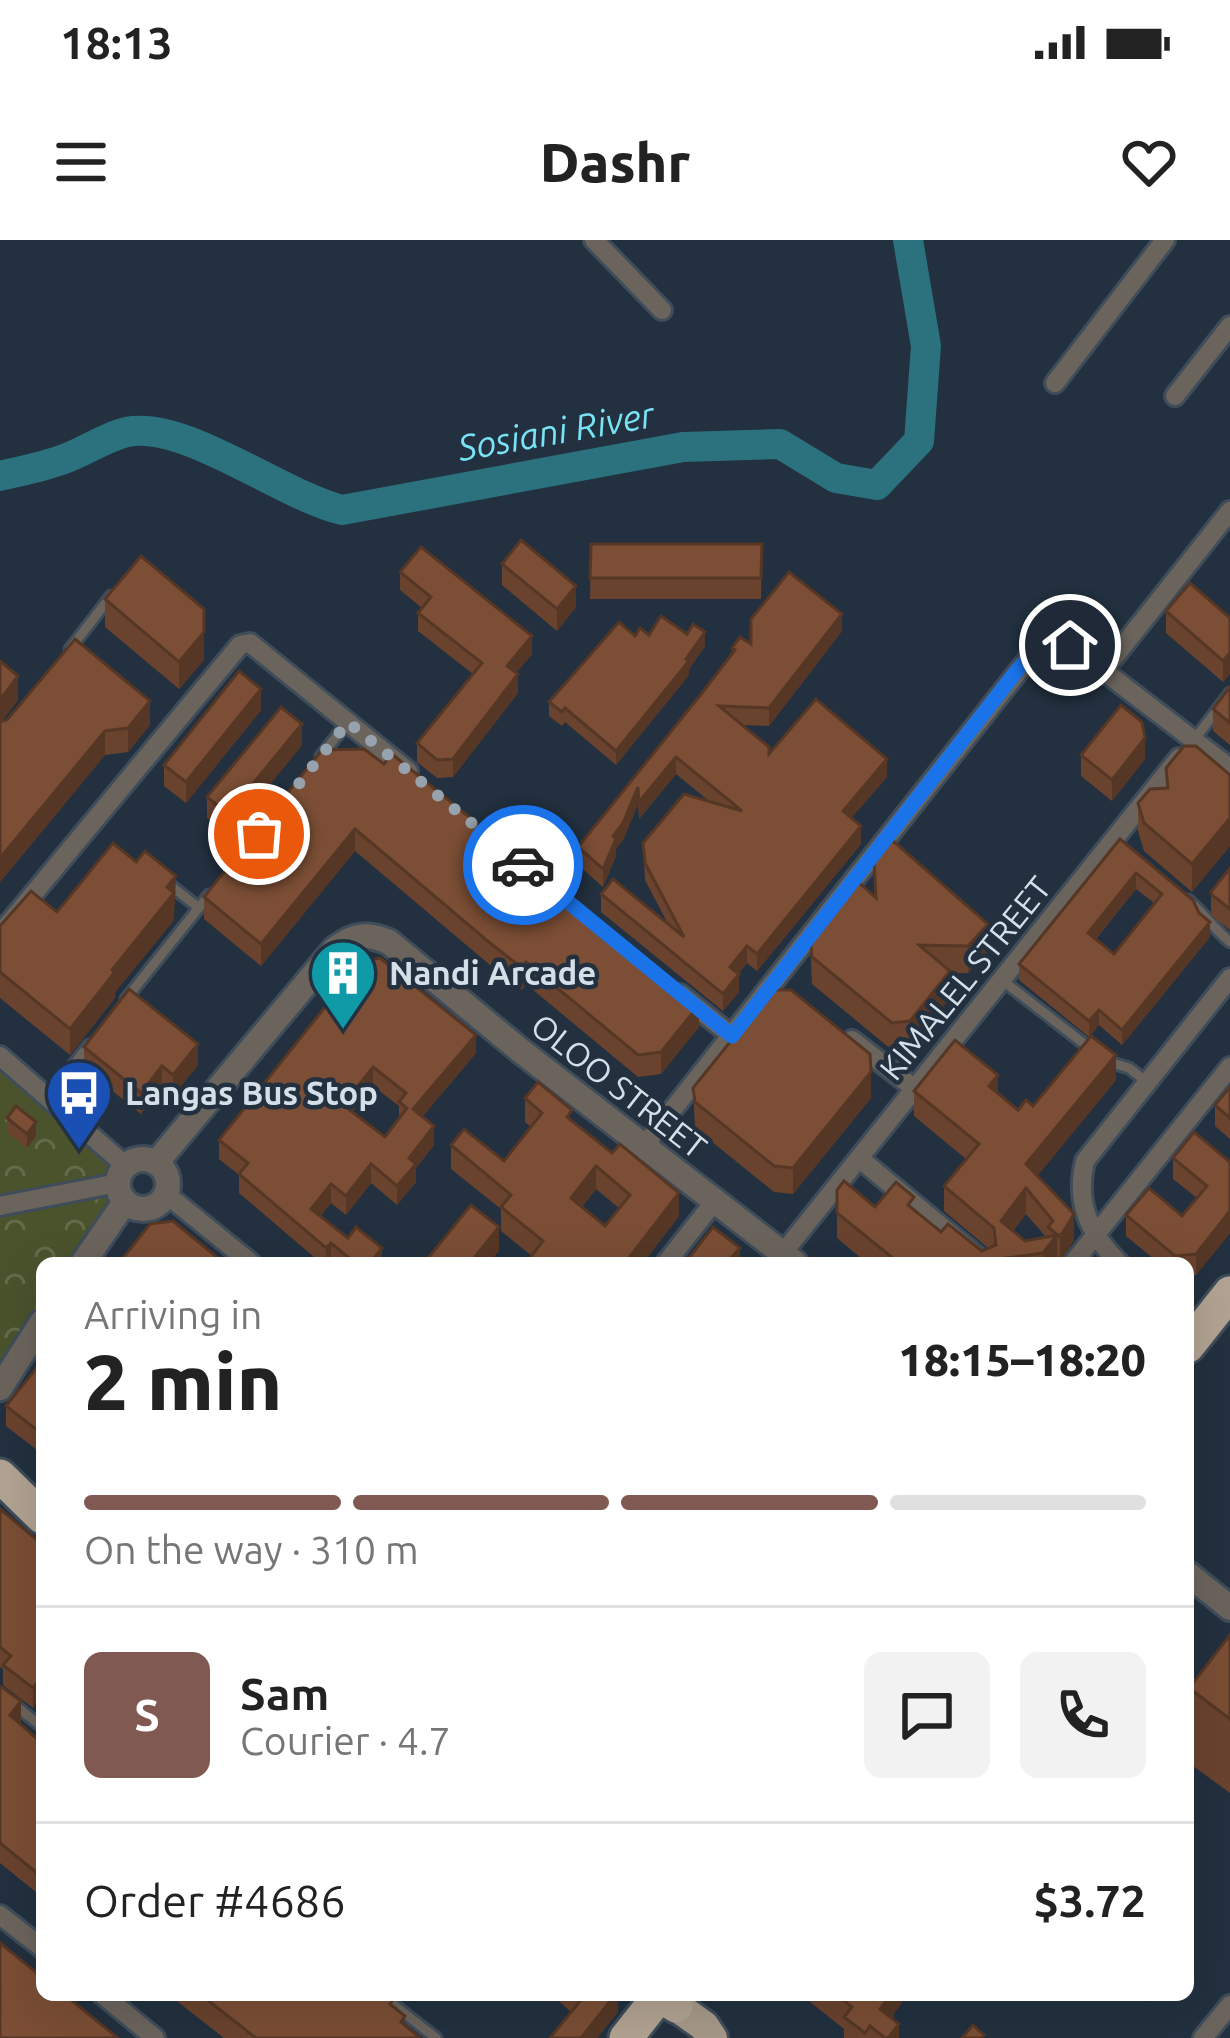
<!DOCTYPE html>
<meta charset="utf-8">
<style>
body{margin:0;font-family:Ubuntu,sans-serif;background:#f2f2f2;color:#222;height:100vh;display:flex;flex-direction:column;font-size:45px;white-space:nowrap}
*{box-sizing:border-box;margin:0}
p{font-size:39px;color:#767676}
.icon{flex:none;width:66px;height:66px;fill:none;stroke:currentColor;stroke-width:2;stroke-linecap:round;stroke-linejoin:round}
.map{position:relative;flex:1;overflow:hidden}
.panel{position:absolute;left:36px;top:1017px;width:1158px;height:744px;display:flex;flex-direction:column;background:#fff;border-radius:18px;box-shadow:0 12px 48px #0002}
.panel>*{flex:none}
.pin{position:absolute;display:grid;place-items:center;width:102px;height:102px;color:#fff;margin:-51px;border:6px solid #fff;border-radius:50%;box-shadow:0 3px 12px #0007}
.courier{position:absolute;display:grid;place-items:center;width:120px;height:120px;margin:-60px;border:9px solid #1a73e8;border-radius:50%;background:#fff;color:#222;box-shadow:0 3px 15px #0007}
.head em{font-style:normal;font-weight:800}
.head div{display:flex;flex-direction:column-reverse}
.head{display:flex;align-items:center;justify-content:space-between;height:204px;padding:0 48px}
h1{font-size:78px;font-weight:800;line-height:90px}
.bar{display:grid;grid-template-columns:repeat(4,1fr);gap:18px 12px;align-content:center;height:144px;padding:0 48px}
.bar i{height:15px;border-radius:9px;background:#e0e0e0}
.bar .active{background:#815953}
.bar p{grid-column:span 4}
.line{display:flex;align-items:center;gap:30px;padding:0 48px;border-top:3px solid #e0e0e0}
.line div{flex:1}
.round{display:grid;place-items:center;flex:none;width:126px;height:126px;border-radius:18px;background:#f2f2f2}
.status{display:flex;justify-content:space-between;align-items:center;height:84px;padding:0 60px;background:#fff;direction:ltr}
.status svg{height:33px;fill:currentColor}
header{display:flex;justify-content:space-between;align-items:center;height:156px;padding:0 48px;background:#fff;font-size:54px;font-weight:800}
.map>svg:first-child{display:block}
.park{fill:url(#park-crowns)}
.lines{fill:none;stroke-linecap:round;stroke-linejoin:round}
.river{stroke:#2b727e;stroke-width:30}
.service-casing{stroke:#3f4c5a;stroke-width:15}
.minor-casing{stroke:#3f4c5a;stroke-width:24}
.tertiary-casing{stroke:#3f4c5a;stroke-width:30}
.primary-casing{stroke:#3f4c5a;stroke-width:36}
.trunk-casing{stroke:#3f4c5a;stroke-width:39}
.service{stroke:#6b645d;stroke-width:9}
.minor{stroke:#6b645d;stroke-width:18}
.tertiary{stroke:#6b645d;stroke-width:24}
.primary{stroke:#a79989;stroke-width:30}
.trunk{stroke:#b2a392;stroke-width:33}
.wall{fill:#6a432e;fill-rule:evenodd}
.shaded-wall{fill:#563725}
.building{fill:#7b4e35;stroke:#563725;stroke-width:3;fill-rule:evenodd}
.done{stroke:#96a2ad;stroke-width:12;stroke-dasharray:0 21.6}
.route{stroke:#1a73e8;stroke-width:15}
.labels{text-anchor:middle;stroke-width:9;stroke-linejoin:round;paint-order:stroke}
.poi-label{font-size:33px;font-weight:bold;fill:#d5dfe8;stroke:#22303f;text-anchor:start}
.street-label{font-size:33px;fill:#d5dfe8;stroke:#22303f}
.water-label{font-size:36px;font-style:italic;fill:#78e3f5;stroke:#22303f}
</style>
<div class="status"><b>18:13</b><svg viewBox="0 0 49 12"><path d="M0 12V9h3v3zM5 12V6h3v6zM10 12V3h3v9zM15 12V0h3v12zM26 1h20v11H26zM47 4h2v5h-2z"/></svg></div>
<header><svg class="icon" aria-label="menu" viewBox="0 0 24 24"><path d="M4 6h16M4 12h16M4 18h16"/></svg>Dashr<svg class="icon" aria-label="heart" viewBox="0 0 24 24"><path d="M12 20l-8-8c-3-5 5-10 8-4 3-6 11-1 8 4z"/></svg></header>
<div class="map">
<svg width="1230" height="1798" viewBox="0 0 1230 1798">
<defs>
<pattern id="park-crowns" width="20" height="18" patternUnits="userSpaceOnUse" patternTransform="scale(3)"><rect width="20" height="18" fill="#4a532c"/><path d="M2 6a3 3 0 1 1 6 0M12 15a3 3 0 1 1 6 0" fill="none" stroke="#636b4b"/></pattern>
</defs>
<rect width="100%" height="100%" fill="#22303f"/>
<!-- park -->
<polygon class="park" points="0,819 121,926 114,947 121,964 80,1023 42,1023 42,1077 0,1128"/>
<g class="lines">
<!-- river -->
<path class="river" d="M0,236C21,231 43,227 64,219C85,212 111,193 133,191C191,185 282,255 342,270L683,207L780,204L836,238L877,245L919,201L926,106L908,0"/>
<!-- service casing -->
<g class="service-casing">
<g id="service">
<polyline points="70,409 111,356"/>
<polyline points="1194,500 1230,453"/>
<polyline points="321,516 348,482"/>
<polyline points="170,645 199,668"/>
<path d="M1188,660C1204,673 1213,688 1230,702"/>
<polyline points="1002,740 1092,810"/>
<polyline points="126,759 209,655"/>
<polyline points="1105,821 1129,828 1147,842"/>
<polyline points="48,857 89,805"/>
<polyline points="0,1453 42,1487"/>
<polyline points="381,1755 436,1798"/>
</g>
</g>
<!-- minor casing -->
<g class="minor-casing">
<g id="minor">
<polyline points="594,0 662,70"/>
<polyline points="1055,143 1165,0"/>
<polyline points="1175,156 1230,86"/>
<polyline points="1104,430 1230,271"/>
<polyline points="494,602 561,657"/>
<polyline points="0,694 240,405 250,403 408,531"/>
<polyline points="680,754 732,796"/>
<polyline points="852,800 915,849"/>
<polyline points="0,816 126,926"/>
<polyline points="644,906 1040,404 1051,398 1070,405 1230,528"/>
<polyline points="859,918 985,1023"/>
<polyline points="166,954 251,1023"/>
<polyline points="0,966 118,943"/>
<polyline points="783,1013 1179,518"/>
<polyline points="666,1023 714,962"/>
<polyline points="1073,1023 1230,827"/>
<path d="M1119,1023C1089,993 1075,963 1085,921L1230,738"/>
<polyline points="0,1675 42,1708"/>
<polyline points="103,1755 155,1798"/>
<polyline points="1203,1798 1230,1765"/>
</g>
</g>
<!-- tertiary casing -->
<g class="tertiary-casing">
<g id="tertiary">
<circle cx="143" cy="944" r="25"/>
<path d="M156,923L335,709C353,695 367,692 389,702L521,811L795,1023"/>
<polyline points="83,1023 125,962"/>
<polyline points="0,1148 42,1082"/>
<polyline points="1188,1334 1230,1368"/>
</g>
</g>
<!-- primary casing -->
<g class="primary-casing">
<polyline id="primary" points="676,1766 704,1786 712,1798"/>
</g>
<!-- trunk casing -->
<g class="trunk-casing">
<g id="trunk">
<polyline points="1188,1106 1230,1053"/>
<polyline points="0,1236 42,1277"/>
<polyline points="626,1798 660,1755 676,1766"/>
</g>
</g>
<!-- service -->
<use href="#service" class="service"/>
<!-- minor -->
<use href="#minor" class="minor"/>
<!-- tertiary -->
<use href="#tertiary" class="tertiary"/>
<!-- primary -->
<use href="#primary" class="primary"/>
<!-- trunk -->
<use href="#trunk" class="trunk"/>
</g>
<!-- wall -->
<g class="wall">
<polygon points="591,304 762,304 761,359 590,359"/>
<polygon points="502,324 576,367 557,391 502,345"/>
<polygon points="400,332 532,414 516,433 518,453 453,537 437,538 417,522 417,503 473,434 418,391 418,373 422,368 400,350"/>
<polygon points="105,359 204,369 204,420 179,449 105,387"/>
<polygon points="1166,371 1230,378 1223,442 1166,393"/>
<polygon points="842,391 769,486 742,485 769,514 887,537 851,578 861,604 757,731 747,723 738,734 739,752 723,771 601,672 601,654 668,684 645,640 643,603 709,561 676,534 639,579 638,564 623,600 616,609 616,616 603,647 578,625 578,607 702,453 732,415 732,408"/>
<polygon points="649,395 705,406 689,429 689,435 616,525 565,482 562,486 549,476 549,462 635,396"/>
<polygon points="0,421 18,460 2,481 150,485 128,512 105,515 0,642"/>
<polygon points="1230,447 1230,505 1213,491 1213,469"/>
<polygon points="261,470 186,563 164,546 164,525"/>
<polygon points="302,505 228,596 207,578 207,557"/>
<polygon points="1081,515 1145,519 1112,561 1081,536"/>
<polygon points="384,524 512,617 699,787 661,834 638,837 526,744 522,750 490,725 355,611 261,726 204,679 204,657"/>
<polygon points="1166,528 1230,535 1230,606 1192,652 1144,611 1138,591 1138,563 1166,548"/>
<path d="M1120,599L1210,697L1122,805L1099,785L1089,797L1019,740V724ZM1136,649L1154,663L1114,714L1096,699Z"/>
<polygon points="874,621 988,711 968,733 950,733 950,758 910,808 892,810 812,744 810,697 874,657"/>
<polygon points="1230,628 1230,690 1212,676 1211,673 1211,652"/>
<polygon points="176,662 174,665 174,680 115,752 115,758 70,815 0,758 0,686 57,672"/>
<path d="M361,722L476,813L422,877L434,905L416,928V942L397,965L371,943L346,975L331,963L320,976L382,1023H333L331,1021L321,1023L239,953V935L219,919V900ZM373,846L399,866V879L385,897L352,872Z"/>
<polygon points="84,807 198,825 173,856 162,847 141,874 84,828"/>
<path d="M1116,840L1037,936L1074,1000L1060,1022L1057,1020L1055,1023H867L837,998V950L875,967L914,970L941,992L982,1011L988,1008L944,971V946L966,919L914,876V851L998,853L1018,870ZM1026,974L1046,997L1025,1001L1013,991Z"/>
<polygon points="1230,847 1230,899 1215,886 1215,865"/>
<polygon points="693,848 871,858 793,954 774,952 695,888"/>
<path d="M525,858L572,881L679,976L643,1023H526L532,1016L501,991V969L451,929V905L504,921L531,887L525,882ZM596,949L619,968L605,986L582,967Z"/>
<polygon points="7,878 36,896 27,908 7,892"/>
<polygon points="1173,918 1230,922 1230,993 1196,1035 1188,1036 1188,1023 1159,1023 1126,996 1126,975 1182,976 1197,958 1173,939"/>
<polygon points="42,1121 42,1214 6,1186 6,1166"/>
<polygon points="0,1269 42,1304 42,1456 33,1468 3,1445 3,1429 0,1427"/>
<polygon points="1230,1395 1230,1553 1189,1523 1189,1448"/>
<polygon points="0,1446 21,1481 19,1483 42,1503 42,1657 0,1623"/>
<polygon points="169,1755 385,1755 405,1785 420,1798 224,1798"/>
<polygon points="552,1755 618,1755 618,1772 597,1798 550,1798 571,1772"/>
<polygon points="809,1755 902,1755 902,1763 894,1773 894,1780 899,1798 844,1798 844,1789 809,1761"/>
</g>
<!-- shaded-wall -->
<g class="shaded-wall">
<polygon points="576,346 576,367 557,391 557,369"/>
<polygon points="842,374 842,391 769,486 769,468"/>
<polygon points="204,392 204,420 179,449 179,422"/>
<polygon points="705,392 705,406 689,429 689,435 616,525 616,511"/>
<polygon points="532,396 532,414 507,444 507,426"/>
<polygon points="1230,413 1230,434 1223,442 1223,421"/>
<polygon points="518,434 518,453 453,537 453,519"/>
<polygon points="18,436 18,460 0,484 0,460"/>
<polygon points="261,449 261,470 186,563 186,542"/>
<polygon points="150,461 150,485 128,512 128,488"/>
<polygon points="302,484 302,505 228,596 228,574"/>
<polygon points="105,491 105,515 0,642 0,618"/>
<polygon points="1145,498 1145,519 1112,561 1112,540"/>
<polygon points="676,517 676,534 639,579 639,562"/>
<polygon points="887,519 887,537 843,588 843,571"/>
<polygon points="638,547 638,564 623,600 616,609 616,616 603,647 603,629 613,596"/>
<polygon points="1230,578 1230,606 1192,652 1192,624"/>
<polygon points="861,586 861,604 757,731 757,714"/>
<polygon points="355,589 355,611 261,726 261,704"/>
<polygon points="1136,633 1136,649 1088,708 1088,693"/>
<polygon points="176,636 174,680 115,752 115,758 70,815 70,789"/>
<polygon points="1210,682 1210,697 1122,805 1122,790"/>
<polygon points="988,684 988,711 968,733 968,706"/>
<polygon points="747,706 747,723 730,744 730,727"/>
<polygon points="526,722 526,744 522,750 522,728"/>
<polygon points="950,731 950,758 910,808 910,781"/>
<polygon points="739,734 739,752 723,771 723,754"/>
<polygon points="699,765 699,787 661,834 661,812"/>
<polygon points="1099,770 1099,785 1089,797 1089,781"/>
<polygon points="476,795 476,813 413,888 413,869"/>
<polygon points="198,804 198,825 173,856 173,835"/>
<polygon points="1116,815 1116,840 1026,950 1026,924"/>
<polygon points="162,826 162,847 141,874 141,853"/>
<polygon points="373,827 373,846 343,884 343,865"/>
<polygon points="871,832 871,858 793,954 793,928"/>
<polygon points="998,835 998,860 989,846"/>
<polygon points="36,882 36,896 27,908 27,894"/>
<polygon points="434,886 434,905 416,928 416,942 397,965 397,946 409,918"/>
<polygon points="371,924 371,943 346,975 346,956"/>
<polygon points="596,926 596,949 571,981 571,958"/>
<polygon points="331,944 331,963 311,988 311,969"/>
<polygon points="1026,948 1026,974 1001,1007 1001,981"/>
<polygon points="679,953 679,976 643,1023 625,1023"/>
<polygon points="1230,971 1230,993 1196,1035 1196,1014"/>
<polygon points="1074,974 1074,1000 1060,1022 1060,997"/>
<polygon points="499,987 499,1011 489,1023 474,1023 474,1018"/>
<polygon points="1057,995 1057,1020 1055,1023 1043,1023 1043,1013"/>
<polygon points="331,1003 331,1021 326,1023 326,1008"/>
<polygon points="382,1008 382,1023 370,1023"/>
<polygon points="740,1008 740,1023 729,1023 729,1020"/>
<polygon points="42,1436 42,1456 33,1468 33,1448"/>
<polygon points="21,1461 21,1481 10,1495 10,1475"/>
<polygon points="615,1755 618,1755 618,1772 597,1798 581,1798"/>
<polygon points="890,1755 902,1755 902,1763 894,1773 894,1780 880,1797 880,1769"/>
<polygon points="899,1784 899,1798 888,1798"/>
</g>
<!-- building -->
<g class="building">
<polygon points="521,300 576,346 557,369 502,324"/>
<polygon points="591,304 762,304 761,338 590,338"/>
<polygon points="421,307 532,396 507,426 518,434 453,519 437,520 417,503 482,423 418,373 431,357 400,332"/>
<polygon points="141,316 204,369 204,392 179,422 105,359"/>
<polygon points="789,332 842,374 769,468 719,466 769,507 769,514 816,459 887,519 843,571 861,586 757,714 747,706 730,727 739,734 723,754 601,654 613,639 684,697 645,623 643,603 684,554 742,571 676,517 639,562 638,547 623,583 613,596 616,599 603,629 578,607 702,453 735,410 732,408 740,397 751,404 751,379"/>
<polygon points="1190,343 1230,378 1230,413 1223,421 1166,371"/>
<polygon points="661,376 687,394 693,384 705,392 686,419 689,421 616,511 565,468 562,472 549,462 619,382 635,396 640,388 649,395"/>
<polygon points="75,399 150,461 128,488 105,491 0,618 0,482 7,480"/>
<polygon points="0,421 18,436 0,460"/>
<polygon points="239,431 261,449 186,542 164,525"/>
<polygon points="1230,447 1230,483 1213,469"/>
<polygon points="1121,465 1142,482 1145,498 1112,540 1081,515"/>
<polygon points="281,467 302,484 228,574 207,557"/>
<polygon points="1184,506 1196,506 1230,535 1230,578 1192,624 1144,583 1138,563 1150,549 1168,548 1166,528"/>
<polygon points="364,509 384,524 392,514 512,612 509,615 699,765 661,812 638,815 526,722 522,728 490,703 355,589 261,704 204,657 322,510"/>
<path d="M1120,599L1193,660L1199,673L1210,682L1122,790L1099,770L1089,781L1019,724ZM1136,633L1162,654L1114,714L1088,693Z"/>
<polygon points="892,600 988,684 968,706 919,705 950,731 910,781 892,783 812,717 810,697 856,640 876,658 874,621"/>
<polygon points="113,603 136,622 145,611 176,636 167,647 174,653 112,730 115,732 70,789 0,732 0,686 31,651 57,672"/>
<polygon points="1230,628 1230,669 1212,655 1211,652"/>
<path d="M380,718L476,795L413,869L434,886L409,918L416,924L397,946L371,924L346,956L331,944L311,969L348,998L356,987L382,1008L370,1023H355L331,1003L326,1008L239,934L248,923L219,900L361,722ZM373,827L406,853L399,862L407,868L385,897L343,865Z"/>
<polygon points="129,749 198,804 173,835 162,826 141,853 84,807"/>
<polygon points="772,750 791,750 870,814 871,832 793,928 774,926 695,862 693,848"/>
<polygon points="1091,796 1116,815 1026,924 1074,974 1060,997 1048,987 1053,981 1026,948 1001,981 1025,1001 1057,995 1043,1013 992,1020 996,1023 899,1023 837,973 837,950 844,941 875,967 896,942 914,957 908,965 941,992 948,984 982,1011 996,1005 994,988 944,946 979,904 914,851 955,800 998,835 989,846 1018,870 1026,860 1033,866"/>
<path d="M538,842L572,870L567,877L612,913L620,904L679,953L625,1023H526L543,1001L501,967L511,955L451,905L464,889L504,921L542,873L525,858ZM596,926L630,955L605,986L571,958Z"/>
<polygon points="1230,847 1230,878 1215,865"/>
<polygon points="16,866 36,882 27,894 7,878"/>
<polygon points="1194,892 1230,922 1230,971 1196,1014 1175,1016 1126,975 1149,948 1182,976 1207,946 1173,918"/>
<polygon points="471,965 499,987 474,1018 481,1023 424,1023"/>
<polygon points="173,981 224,1023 119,1023 150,984"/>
<polygon points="713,987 740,1008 729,1020 732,1023 685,1023"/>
<polygon points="42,1121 42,1194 6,1166"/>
<polygon points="0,1269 42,1304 42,1436 33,1448 3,1425 11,1416 0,1407"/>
<polygon points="1230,1395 1230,1479 1189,1448"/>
<polygon points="0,1446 21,1461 10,1475 42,1503 42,1637 0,1603"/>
<polygon points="0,1703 42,1737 42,1755 65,1755 118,1798 0,1798"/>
<polygon points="201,1755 385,1755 392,1761 390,1764 405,1776 401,1782 420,1798 256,1798"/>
<polygon points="574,1755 615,1755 581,1798 550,1798 580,1761"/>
<polygon points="837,1755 891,1755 880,1769 899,1784 888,1798 885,1798 870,1786 865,1793 844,1777 852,1767"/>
<polygon points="973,1785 984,1795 981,1798 962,1798"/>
</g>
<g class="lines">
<!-- done -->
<polyline class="done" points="259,594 348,482 523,625"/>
<!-- route -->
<polyline class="route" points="523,625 732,796 1019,428 1051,398 1070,405"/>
</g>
<!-- icons -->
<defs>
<g id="building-pin" transform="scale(3.45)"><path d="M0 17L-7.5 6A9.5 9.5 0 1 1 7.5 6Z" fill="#0f9aa8" stroke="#22303f"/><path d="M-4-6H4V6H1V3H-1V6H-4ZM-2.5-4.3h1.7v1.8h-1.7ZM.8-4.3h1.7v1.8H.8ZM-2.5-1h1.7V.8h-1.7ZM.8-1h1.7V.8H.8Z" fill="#fff"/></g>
<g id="bus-pin" transform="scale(3.45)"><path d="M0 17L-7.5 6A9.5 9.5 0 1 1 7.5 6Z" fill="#1a4fb4" stroke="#22303f"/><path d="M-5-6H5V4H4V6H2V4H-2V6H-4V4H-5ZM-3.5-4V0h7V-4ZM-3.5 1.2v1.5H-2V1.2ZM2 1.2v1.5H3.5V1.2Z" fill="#fff"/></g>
</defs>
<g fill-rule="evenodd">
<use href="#building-pin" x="343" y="733"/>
<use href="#bus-pin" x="79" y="853"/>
</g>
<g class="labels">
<!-- poi labels -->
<g class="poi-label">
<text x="389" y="745">Nandi Arcade</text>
<text x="125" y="865">Langas Bus Stop</text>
</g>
<!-- street labels -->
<g class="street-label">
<text transform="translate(965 738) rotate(-51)" y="12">KIMALEL STREET</text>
<text transform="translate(619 846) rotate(38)" y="12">OLOO STREET</text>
</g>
<!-- water labels -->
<g class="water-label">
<text transform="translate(556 191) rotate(-10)" y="13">Sosiani River</text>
</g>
</g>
</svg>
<div class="pin" style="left:259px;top:594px;background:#ea580c"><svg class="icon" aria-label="bag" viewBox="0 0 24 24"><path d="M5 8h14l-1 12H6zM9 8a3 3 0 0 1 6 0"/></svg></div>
<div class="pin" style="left:1070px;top:405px;background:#1f2937"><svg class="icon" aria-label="home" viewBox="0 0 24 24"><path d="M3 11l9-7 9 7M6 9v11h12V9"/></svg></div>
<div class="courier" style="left:523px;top:625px"><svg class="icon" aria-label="car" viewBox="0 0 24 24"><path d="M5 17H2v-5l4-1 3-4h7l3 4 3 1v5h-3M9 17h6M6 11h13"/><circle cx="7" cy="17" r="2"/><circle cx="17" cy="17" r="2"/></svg></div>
<section class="panel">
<div class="head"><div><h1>2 min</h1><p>Arriving in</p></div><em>18:15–18:20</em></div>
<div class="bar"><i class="active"></i><i class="active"></i><i class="active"></i><i></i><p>On the way · 310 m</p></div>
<div class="line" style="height:216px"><b class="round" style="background:#815953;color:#fff">S</b><div><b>Sam</b><p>Courier · 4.7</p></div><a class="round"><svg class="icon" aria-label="chat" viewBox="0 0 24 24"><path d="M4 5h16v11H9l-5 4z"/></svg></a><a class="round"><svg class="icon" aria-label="phone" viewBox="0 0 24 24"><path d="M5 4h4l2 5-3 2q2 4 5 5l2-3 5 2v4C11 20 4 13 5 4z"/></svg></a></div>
<div class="line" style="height:156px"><div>Order #4686</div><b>$3.72</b></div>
</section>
</div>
